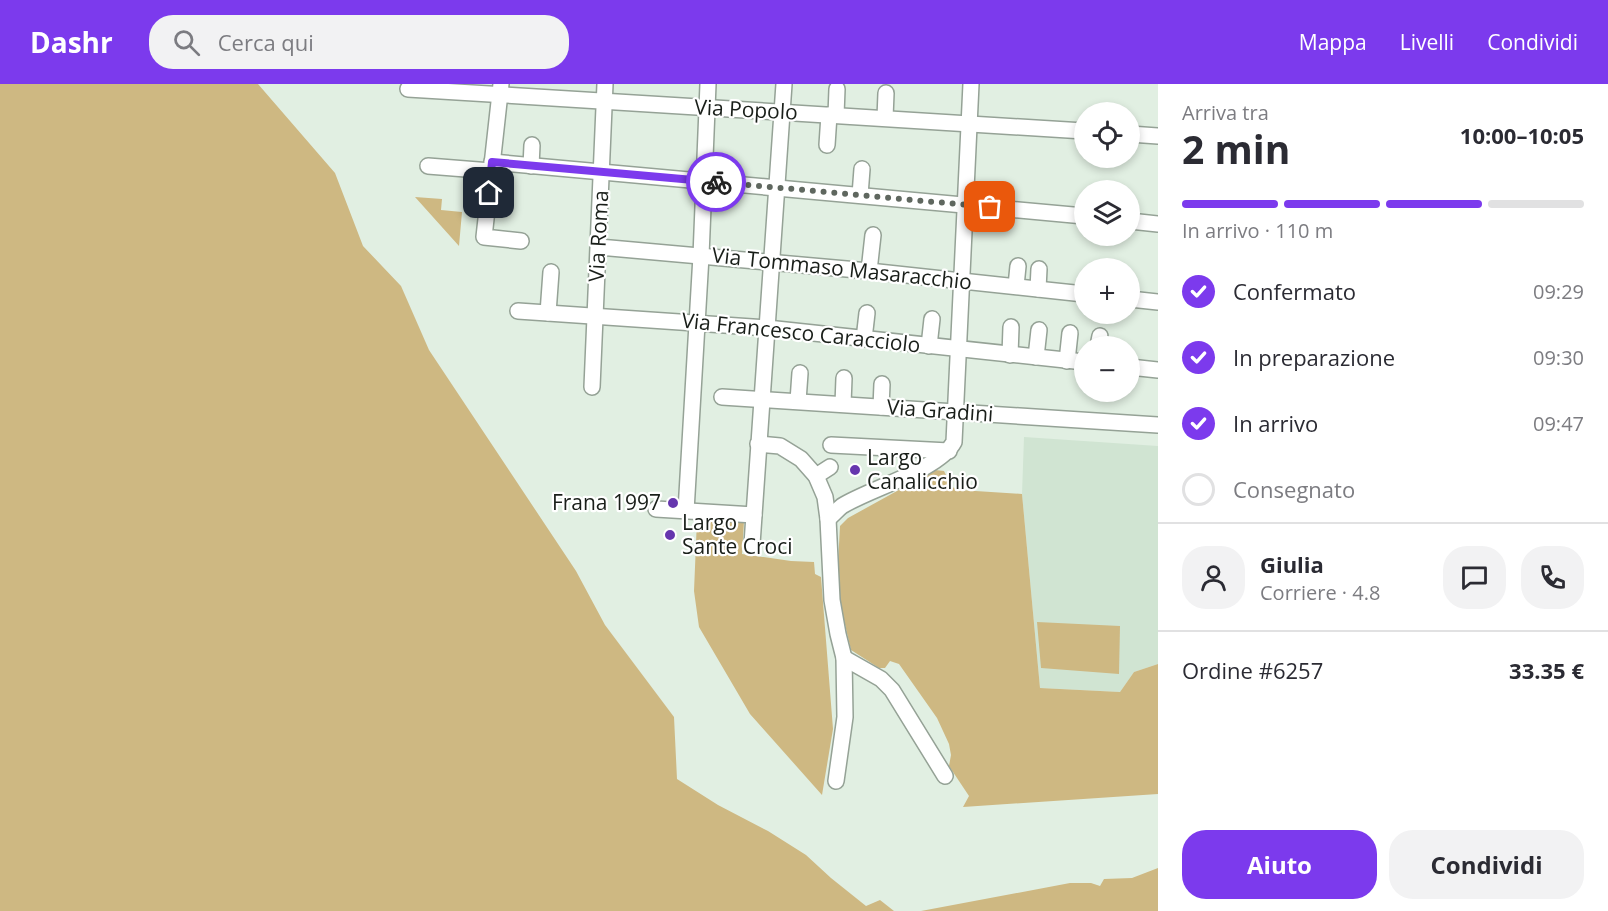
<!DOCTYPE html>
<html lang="it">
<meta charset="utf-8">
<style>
body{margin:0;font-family:"Open Sans",sans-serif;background:#f2f2f3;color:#2b2b33;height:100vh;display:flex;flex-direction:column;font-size:22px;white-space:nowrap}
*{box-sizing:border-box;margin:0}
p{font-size:20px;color:#7c7c81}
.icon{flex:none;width:33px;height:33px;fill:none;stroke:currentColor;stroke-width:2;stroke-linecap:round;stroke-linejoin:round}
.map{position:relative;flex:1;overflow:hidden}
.details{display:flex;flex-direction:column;background:#fff;width:450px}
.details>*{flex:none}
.fabs{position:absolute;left:1074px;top:18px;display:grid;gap:12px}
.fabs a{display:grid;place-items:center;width:66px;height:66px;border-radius:50%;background:#fff;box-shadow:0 3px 9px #0003;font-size:30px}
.pin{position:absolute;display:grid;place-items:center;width:51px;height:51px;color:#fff;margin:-26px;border-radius:12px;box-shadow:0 3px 9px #0006}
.courier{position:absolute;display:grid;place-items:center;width:60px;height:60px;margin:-30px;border:4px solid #7c3aed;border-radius:50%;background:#fff;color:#222;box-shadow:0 2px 8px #0007}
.overview em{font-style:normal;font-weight:700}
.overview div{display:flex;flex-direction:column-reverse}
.overview{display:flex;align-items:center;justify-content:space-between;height:102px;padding:0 24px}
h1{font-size:39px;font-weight:700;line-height:45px}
.bar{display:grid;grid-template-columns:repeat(4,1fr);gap:9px 6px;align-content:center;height:72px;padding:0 24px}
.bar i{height:8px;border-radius:4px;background:#e1e1e2}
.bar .current{background:#7c3aed}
.bar p{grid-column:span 4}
.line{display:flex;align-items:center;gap:15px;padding:0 24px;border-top:2px solid #e1e1e2}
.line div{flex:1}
.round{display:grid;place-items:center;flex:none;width:63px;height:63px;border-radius:24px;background:#f2f2f3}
ol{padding:0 24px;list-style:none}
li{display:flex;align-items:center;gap:18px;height:66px}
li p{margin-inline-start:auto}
li .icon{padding:6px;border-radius:50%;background:#7c3aed;color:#fff;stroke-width:4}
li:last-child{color:#7c7c81}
li i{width:33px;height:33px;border:3px solid #e1e1e2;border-radius:50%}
.button{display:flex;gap:12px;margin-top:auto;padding:12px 24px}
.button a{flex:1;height:69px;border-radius:24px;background:#7c3aed;color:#fff;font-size:24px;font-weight:700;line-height:69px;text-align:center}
.button a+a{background:#f2f2f3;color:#2b2b33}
header{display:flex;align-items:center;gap:36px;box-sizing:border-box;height:84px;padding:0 30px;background:#7c3aed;color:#fff}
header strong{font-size:28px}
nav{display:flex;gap:33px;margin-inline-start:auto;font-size:21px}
.search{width:420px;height:54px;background:#f2f2f3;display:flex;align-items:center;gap:15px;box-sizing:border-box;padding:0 21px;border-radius:24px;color:#7c7c81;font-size:22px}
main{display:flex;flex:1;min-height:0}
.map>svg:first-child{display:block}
.built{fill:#d0e4d2}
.green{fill:#ceb882}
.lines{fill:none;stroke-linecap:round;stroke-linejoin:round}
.minor-casing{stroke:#95a296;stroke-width:18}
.minor{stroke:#fff;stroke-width:15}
.done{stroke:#5f675f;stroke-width:6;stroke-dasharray:0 10.8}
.route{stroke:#7c3aed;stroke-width:8}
.poi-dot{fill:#6636ae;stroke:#fff;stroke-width:2}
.labels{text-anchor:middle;stroke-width:4.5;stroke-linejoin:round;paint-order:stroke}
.street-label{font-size:21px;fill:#191e19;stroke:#fff}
.poi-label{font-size:21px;fill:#191e19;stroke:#fff;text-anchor:start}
</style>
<header>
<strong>Dashr</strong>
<div class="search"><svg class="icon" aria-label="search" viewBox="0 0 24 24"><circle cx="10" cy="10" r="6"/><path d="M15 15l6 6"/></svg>Cerca qui</div>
<nav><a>Mappa</a><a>Livelli</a><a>Condividi</a></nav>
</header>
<main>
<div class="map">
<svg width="1158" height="827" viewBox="0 0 1158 827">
<rect width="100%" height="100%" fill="#e1efe2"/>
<!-- built -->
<polygon class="built" points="1024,353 1158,362 1158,580 1134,588 1120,608 1040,604 1022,410"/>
<!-- green -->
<g class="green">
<polygon points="0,0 258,0 335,89 363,162 401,202 429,266 576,487 605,541 674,633 677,695 718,721 768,747 806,771 831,794 866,822 880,816 894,827 0,827"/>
<polygon points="415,113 442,115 441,126 462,128 459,162"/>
<polygon points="935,386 944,387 952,403 960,406 1022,410 1040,604 1120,608 1134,588 1158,580 1158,710 963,723 969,712 949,682 951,671 949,660 937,634 899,580 890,577 885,584 879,584 851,566 842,528 837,498 840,442 848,434"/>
<polygon points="697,435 744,437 742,470 791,477 814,478 815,490 821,493 833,645 822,711 750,630 699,543 694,507"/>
<polygon points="1037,538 1120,542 1119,590 1041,584"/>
<polygon points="1158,784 1158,827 921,827 1070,799 1091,799 1100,802 1104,795 1132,794"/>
</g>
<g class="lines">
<!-- minor casing -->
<g class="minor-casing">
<g id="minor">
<polyline points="501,0 484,153 521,157"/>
<polyline points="408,5 1084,47"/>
<polyline points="836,31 837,5"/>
<polyline points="885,34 886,9"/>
<polyline points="1130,50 1158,52"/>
<polyline points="827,61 829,31"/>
<polyline points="492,78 1084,132"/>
<polyline points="428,82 491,87"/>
<polyline points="531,82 532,61"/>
<polyline points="860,111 862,85"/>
<polyline points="1130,137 1158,140"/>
<polyline points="599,163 869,187 1084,210"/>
<polyline points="869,187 873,151"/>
<polyline points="1016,202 1018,182"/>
<polyline points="1038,205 1039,185"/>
<polyline points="1130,215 1158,218"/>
<polyline points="518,227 767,244 1084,278"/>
<polyline points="548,229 551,188"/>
<polyline points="864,255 867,229"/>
<polyline points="929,262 932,235"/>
<polyline points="1098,262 1100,252"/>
<polyline points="1010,271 1011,243"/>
<polyline points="1036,273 1039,246"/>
<polyline points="1067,277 1070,249"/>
<polyline points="1130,283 1158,286"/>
<polyline points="592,303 605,0"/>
<polyline points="722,313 1158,341"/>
<polyline points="798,317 800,289"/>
<polyline points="843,320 844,294"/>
<polyline points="881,323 882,300"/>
<polyline points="758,360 780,362 801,375 816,392 825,413 828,435 832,516 838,550 844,574 845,633 836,697"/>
<polyline points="831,361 949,367"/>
<polyline points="816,392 830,383"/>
<polyline points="656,425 754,431"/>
<polyline points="686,427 701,172 708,0"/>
<path d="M828,435C833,431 837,426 842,422C871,404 939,386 954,358L971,0"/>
<polyline points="752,460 784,0"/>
<polyline points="844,574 881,595 892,606 945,692"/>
</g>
</g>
<!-- minor -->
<use href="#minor" class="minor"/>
</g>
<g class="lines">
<!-- done -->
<polyline class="done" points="716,98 990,123"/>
<!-- route -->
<polyline class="route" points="489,109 492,78 716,98"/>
</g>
<!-- markers -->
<g class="poi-dot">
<circle cx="855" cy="386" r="6"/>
<circle cx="673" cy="419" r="6"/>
<circle cx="670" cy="451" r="6"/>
</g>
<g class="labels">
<!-- street labels -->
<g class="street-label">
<text transform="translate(746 26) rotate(3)" y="7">Via Popolo</text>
<text transform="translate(599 152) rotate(-87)" y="7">Via Roma</text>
<text transform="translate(842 185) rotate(6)" y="7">Via Tommaso Masaracchio</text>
<text transform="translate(801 249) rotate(6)" y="7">Via Francesco Caracciolo</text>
<text transform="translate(940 327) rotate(4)" y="7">Via Gradini</text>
</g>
<!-- poi labels -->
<g class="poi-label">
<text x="867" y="381">Largo<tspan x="867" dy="24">Canalicchio</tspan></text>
<text x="661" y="426" text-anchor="end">Frana 1997</text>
<text x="682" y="446">Largo<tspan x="682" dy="24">Sante Croci</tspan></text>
</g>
</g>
</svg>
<div class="fabs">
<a><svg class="icon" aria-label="locate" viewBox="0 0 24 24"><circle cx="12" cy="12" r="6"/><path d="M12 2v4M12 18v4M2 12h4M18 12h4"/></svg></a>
<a><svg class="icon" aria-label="layers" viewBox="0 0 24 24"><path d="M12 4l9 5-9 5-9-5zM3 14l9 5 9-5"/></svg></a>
<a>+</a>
<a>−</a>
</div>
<div class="pin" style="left:990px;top:123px;background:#ea580c"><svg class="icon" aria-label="bag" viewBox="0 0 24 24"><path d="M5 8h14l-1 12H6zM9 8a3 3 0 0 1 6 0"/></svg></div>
<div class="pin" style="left:489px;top:109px;background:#1f2937"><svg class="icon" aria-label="home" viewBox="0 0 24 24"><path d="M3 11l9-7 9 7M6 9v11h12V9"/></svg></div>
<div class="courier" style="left:716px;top:98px"><svg class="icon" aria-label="bike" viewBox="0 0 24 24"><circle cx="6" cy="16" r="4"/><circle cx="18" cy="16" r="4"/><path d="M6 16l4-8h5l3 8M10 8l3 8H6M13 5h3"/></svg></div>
</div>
<section class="details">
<div class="overview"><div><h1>2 min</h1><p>Arriva tra</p></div><em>10:00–10:05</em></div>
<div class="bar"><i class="current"></i><i class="current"></i><i class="current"></i><i></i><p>In arrivo · 110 m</p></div>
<ol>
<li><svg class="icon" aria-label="check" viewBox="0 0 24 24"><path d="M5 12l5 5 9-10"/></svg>Confermato<p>09:29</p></li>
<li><svg class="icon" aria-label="check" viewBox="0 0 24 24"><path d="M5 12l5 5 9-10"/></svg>In preparazione<p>09:30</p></li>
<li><svg class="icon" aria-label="check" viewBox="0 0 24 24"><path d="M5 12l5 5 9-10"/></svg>In arrivo<p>09:47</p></li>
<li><i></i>Consegnato</li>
</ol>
<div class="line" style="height:108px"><a class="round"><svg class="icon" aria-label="person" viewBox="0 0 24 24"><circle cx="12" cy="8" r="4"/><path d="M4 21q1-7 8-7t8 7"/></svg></a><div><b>Giulia</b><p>Corriere · 4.8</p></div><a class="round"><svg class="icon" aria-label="chat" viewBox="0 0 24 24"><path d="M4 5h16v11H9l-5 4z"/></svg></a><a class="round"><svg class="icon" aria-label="phone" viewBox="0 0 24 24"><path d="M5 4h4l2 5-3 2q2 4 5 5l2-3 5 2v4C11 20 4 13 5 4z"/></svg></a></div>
<div class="line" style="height:78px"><div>Ordine #6257</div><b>33.35 €</b></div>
<div class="button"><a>Aiuto</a><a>Condividi</a></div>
</section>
</main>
